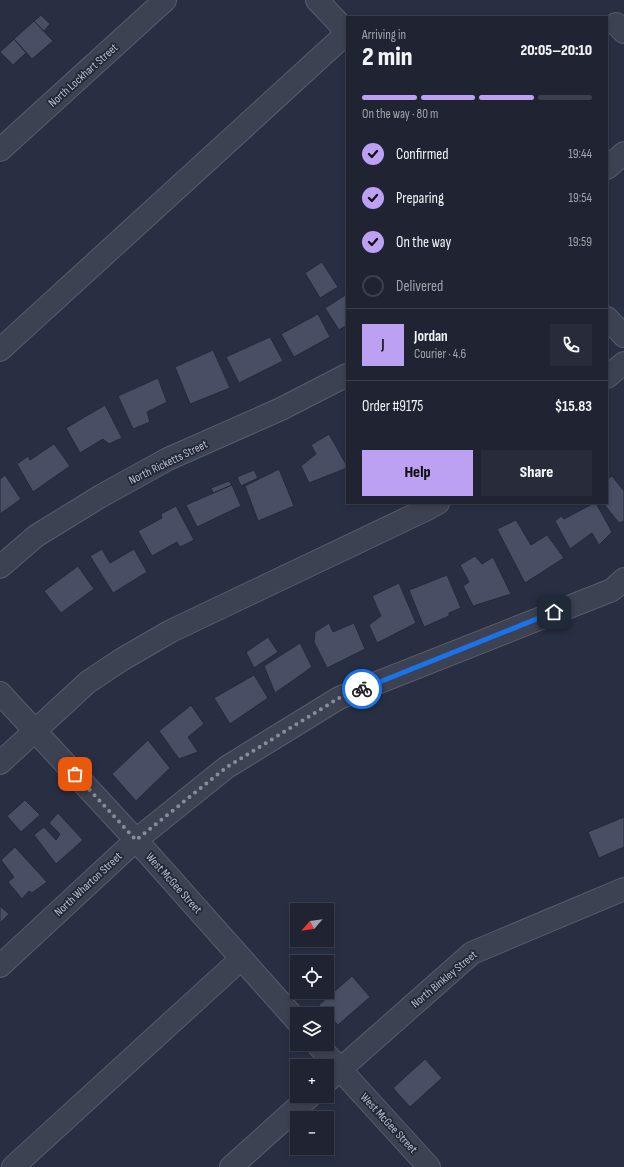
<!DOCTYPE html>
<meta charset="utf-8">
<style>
body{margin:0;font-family:"Sofia Sans Condensed",sans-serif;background:#272b3a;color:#f1f3f6;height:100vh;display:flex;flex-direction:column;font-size:15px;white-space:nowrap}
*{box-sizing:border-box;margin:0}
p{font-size:13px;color:#a1a4ac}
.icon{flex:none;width:22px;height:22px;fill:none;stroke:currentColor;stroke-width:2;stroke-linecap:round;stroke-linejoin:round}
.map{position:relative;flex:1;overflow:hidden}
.sheet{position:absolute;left:346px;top:16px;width:262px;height:488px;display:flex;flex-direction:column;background:#1f2332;border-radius:0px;box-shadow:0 2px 6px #0003,0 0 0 1px #3c404d}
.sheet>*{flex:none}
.needle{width:26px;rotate:242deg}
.controls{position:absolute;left:290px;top:903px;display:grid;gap:8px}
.controls a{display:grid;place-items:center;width:44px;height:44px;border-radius:0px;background:#1f2332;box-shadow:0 2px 6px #0003,0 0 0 1px #3c404d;font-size:20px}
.pin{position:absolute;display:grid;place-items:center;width:34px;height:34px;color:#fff;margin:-17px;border-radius:8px;box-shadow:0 2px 6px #0006}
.courier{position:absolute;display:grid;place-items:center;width:40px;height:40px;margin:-20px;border:3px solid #1a73e8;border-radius:50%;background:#fff;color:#222;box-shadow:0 1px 5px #0007}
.summary em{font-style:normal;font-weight:800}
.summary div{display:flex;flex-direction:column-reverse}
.summary{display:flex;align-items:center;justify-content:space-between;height:68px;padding:0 16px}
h1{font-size:26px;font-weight:800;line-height:30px}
.bar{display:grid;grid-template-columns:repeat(4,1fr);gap:6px 4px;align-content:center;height:48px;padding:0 16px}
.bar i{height:5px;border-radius:3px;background:#3c404d}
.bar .active{background:#bca0f2}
.bar p{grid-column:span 4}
.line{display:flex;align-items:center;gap:10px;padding:0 16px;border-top:1px solid #3c404d}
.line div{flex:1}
.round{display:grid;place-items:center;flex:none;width:42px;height:42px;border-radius:0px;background:#272b3a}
ol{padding:0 16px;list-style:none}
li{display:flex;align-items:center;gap:12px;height:44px}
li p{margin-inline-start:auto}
li .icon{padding:4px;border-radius:50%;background:#bca0f2;color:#111;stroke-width:4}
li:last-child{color:#a1a4ac}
li i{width:22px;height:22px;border:2px solid #3c404d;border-radius:50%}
.primary-button{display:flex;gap:8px;margin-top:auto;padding:8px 16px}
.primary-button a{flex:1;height:46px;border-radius:0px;background:#bca0f2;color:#111;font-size:16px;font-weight:800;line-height:46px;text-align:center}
.primary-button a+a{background:#272b3a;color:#f1f3f6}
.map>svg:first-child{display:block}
.building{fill:#484f65;stroke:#24293a}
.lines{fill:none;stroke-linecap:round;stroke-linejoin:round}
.minor-casing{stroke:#585d6d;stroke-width:24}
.minor{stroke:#3d4253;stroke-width:22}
.done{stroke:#878c9c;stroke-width:4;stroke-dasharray:0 7.2}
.route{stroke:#1a73e8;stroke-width:5}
.labels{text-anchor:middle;stroke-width:3.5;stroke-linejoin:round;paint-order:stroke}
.street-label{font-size:12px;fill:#babecc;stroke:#222738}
</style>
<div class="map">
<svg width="624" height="1167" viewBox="0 0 624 1167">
<rect width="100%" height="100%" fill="#292f43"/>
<!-- building -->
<g class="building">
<polygon points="41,15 50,24 44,31 34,21"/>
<polygon points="34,21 53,41 32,59 14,39"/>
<polygon points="14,39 26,53 13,65 0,52"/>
<polygon points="322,262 338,287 320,298 305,273"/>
<polygon points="347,294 347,325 339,330 325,308"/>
<polygon points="318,314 330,337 294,357 281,334"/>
<polygon points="270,337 283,361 239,383 226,357"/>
<polygon points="213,350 230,388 190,404 175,367"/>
<polygon points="158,378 167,402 147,412 150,422 133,429 118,396"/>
<polygon points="105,405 122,438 109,444 103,439 80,453 66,428"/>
<polygon points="329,434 347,466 347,468 309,483 301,466 316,454 311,445"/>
<polygon points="54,444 70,466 33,492 17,464 28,456 30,460"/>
<polygon points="279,469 294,506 258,521 245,486"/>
<polygon points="254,470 258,478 241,486 237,477"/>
<polygon points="5,475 21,499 0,514 0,479"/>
<polygon points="612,476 624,491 624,521 619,523 603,503 607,503 607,479"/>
<polygon points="229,481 232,485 213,493 211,488"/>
<polygon points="232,485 241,506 197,527 186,505"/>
<polygon points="594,503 596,503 612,532 599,545 592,533 570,549 555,521 561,516 564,519"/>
<polygon points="176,506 194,540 180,547 177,542 152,556 138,531 162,518 161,514"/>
<polygon points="516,520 531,545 547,535 564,558 525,583 497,529"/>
<polygon points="102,549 110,563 134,549 147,572 113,593 90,556"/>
<polygon points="475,556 482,564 493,557 511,594 473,606 463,586 469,582 460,565"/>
<polygon points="78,566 94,589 61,613 44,591"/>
<polygon points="447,575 461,608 449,613 449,616 424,627 409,590"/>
<polygon points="399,583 416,623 377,643 369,625 381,616 372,596"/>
<polygon points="329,623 333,632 354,623 365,649 327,668 314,642 315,632"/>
<polygon points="268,637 278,652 254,668 246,652"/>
<polygon points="300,643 312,667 275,693 264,666"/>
<polygon points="254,675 268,698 230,724 214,698"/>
<polygon points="191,705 204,724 188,737 198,752 179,759 159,731"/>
<polygon points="148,740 170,768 136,801 112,774"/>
<polygon points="25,800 40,815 21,832 7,816"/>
<polygon points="58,813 83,840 56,864 34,835 44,827 56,840 60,834 49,823"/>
<polygon points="624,817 624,847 599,858 588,832"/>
<polygon points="15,847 47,882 32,893 29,891 22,899 8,882 14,877 1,860"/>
<polygon points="0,906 9,914 0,923"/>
<polygon points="352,976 370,997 338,1025 319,1005"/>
<polygon points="425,1059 442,1078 410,1107 393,1088"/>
</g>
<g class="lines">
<!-- minor casing -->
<g class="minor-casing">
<g id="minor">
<polyline points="317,0 347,32"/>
<polyline points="616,24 624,32"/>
<polyline points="0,150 165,0"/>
<polyline points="607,168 624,153"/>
<polyline points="607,318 624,336"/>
<polyline points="0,350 347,33"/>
<polyline points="607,377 624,363"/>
<polyline points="0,567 36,536 101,496 168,459 281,409 347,375"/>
<polyline points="0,693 136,840 297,1021"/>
<polyline points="0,763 88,682 121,660 171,631 425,510 438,503"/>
<polyline points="0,966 136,840 227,767 339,698 612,590 624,579"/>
<polyline points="317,1044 429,1167"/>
<polyline points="327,1081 472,953 624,889"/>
<polyline points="13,1167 241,959"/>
<polyline points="231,1167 310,1096"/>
</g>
</g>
<!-- minor -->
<use href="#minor" class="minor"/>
</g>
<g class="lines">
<!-- done -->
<polyline class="done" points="75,774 136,840 227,767 339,698 362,689"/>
<!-- route -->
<polyline class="route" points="362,689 554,612"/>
</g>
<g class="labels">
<!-- street labels -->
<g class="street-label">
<text transform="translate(83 75) rotate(-42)" y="4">North Lockhart Street</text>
<text transform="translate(168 462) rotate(-26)" y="4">North Ricketts Street</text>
<text transform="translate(174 883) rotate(48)" y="4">West McGee Street</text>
<text transform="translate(88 884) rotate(-43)" y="4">North Wharton Street</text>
<text transform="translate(444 979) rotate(-40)" y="4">North Binkley Street</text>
<text transform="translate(389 1123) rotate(47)" y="4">West McGee Street</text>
</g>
</g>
</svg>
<div class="controls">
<a><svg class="needle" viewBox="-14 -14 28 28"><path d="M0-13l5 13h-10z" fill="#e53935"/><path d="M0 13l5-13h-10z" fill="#a1a4ac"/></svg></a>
<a><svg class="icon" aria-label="locate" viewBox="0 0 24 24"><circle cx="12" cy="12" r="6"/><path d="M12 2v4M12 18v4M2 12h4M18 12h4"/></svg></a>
<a><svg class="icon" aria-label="layers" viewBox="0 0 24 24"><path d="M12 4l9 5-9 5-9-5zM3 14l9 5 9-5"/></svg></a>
<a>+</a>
<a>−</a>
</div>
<div class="pin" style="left:75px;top:774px;background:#ea580c"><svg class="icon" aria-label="bag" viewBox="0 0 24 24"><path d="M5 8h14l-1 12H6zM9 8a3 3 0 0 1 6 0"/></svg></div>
<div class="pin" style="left:554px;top:612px;background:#1f2937"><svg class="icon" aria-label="home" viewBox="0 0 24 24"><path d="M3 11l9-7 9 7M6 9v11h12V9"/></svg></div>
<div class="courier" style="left:362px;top:689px"><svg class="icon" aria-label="bike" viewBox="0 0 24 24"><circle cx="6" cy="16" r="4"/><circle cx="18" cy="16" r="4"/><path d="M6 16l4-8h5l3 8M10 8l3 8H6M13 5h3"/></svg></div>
<section class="sheet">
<div class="summary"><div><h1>2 min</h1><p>Arriving in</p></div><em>20:05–20:10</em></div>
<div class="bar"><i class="active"></i><i class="active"></i><i class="active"></i><i></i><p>On the way · 80 m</p></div>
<ol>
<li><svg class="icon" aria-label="check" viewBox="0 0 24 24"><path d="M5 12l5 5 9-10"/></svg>Confirmed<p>19:44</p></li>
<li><svg class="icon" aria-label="check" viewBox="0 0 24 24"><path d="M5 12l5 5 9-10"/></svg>Preparing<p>19:54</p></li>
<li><svg class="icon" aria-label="check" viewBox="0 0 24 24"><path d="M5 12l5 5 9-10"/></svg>On the way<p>19:59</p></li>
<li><i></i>Delivered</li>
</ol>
<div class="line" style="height:72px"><b class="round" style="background:#bca0f2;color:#111">J</b><div><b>Jordan</b><p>Courier · 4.6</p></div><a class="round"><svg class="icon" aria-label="phone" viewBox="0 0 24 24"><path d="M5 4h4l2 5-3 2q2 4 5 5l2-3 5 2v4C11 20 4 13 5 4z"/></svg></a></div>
<div class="line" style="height:52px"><div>Order #9175</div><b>$15.83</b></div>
<div class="primary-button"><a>Help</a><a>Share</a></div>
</section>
</div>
